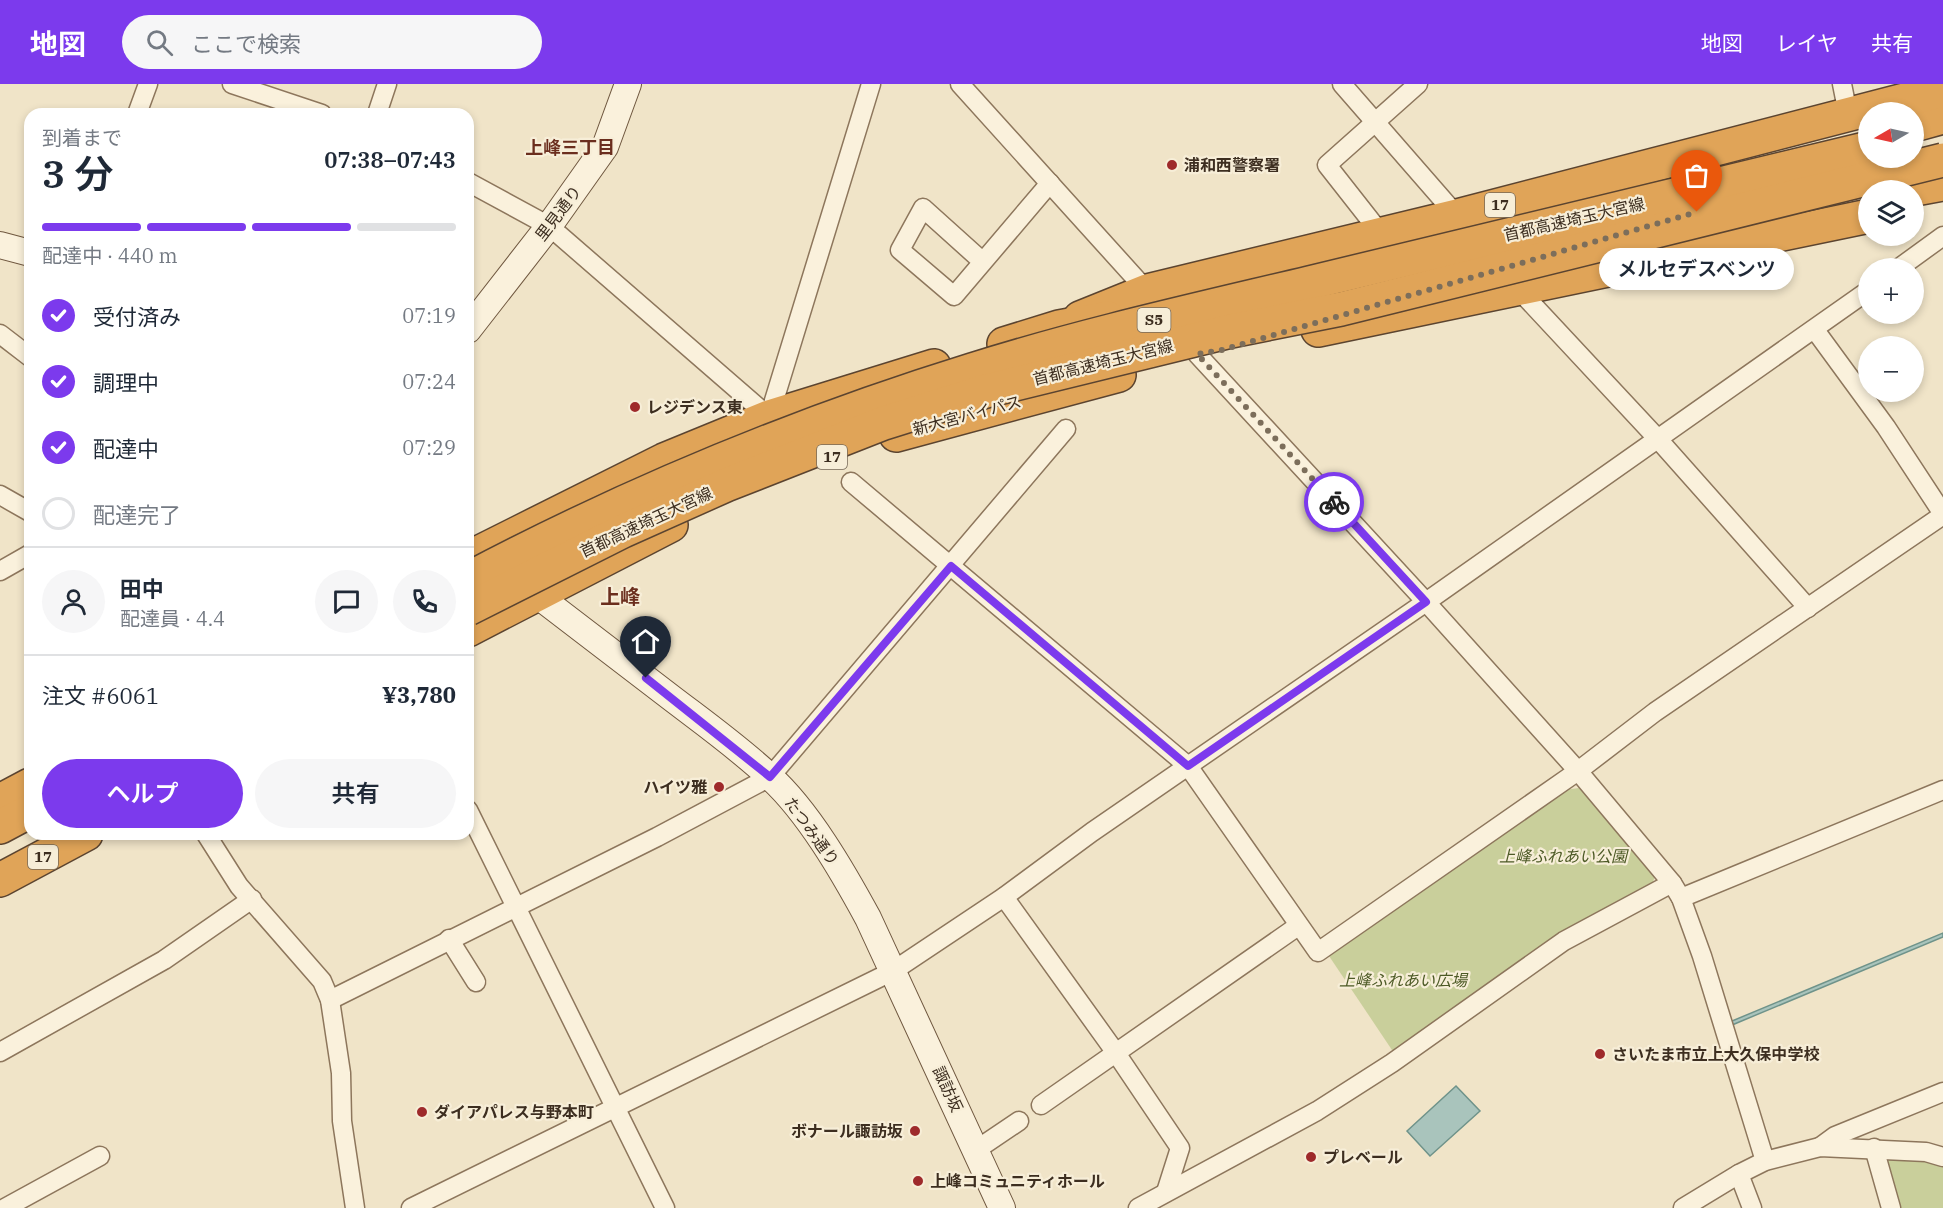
<!DOCTYPE html>
<html lang="ja">
<meta charset="utf-8">
<style>
body{margin:0;font-family:"IBM Plex Serif","Noto Sans JP",serif;background:#f6f6f7;color:#1f2937;height:100vh;display:flex;flex-direction:column;font-size:22px;white-space:nowrap}
*{box-sizing:border-box;margin:0}
p{font-size:20px;color:#747a83}
.icon{flex:none;width:33px;height:33px;fill:none;stroke:currentColor;stroke-width:2;stroke-linecap:round;stroke-linejoin:round}
.map{position:relative;flex:1;overflow:hidden}
.details{position:absolute;left:24px;top:24px;width:450px;height:732px;display:flex;flex-direction:column;background:#fff;border-radius:18px;box-shadow:0 3px 9px #0003}
.details>*{flex:none}
.needle{width:39px;rotate:261deg}
.tools{position:absolute;left:1858px;top:18px;display:grid;gap:12px}
.tools a{display:grid;place-items:center;width:66px;height:66px;border-radius:50%;background:#fff;box-shadow:0 3px 9px #0003;font-size:30px}
.pin{position:absolute;display:grid;place-items:center;width:51px;height:51px;color:#fff;margin:-62px -26px;border-radius:50% 50% 50% 0;rotate:-45deg;box-shadow:0 0 6px #0007}
.pin .icon{rotate:45deg}
.courier{position:absolute;display:grid;place-items:center;width:60px;height:60px;margin:-30px;border:4px solid #7c3aed;border-radius:50%;background:#fff;color:#222;box-shadow:0 2px 8px #0007}
.bubble{position:absolute;height:42px;border-radius:21px;background:#fff;box-shadow:0 3px 9px #0003;font-size:20px;font-weight:600;line-height:42px;text-align:center}
.headline em{font-style:normal;font-weight:600}
.headline div{display:flex;flex-direction:column-reverse}
.headline{display:flex;align-items:center;justify-content:space-between;height:102px;padding:0 18px}
h1{font-size:39px;font-weight:600;line-height:45px}
.bar{display:grid;grid-template-columns:repeat(4,1fr);gap:9px 6px;align-content:center;height:72px;padding:0 18px}
.bar i{height:8px;border-radius:4px;background:#e0e1e3}
.bar .active{background:#7c3aed}
.bar p{grid-column:span 4}
.line{display:flex;align-items:center;gap:15px;padding:0 18px;border-top:2px solid #e0e1e3}
.line div{flex:1}
.round{display:grid;place-items:center;flex:none;width:63px;height:63px;border-radius:32px;background:#f6f6f7}
ol{padding:0 18px;list-style:none}
li{display:flex;align-items:center;gap:18px;height:66px}
li p{margin-inline-start:auto}
li .icon{padding:6px;border-radius:50%;background:#7c3aed;color:#fff;stroke-width:4}
li:last-child{color:#747a83}
li i{width:33px;height:33px;border:3px solid #e0e1e3;border-radius:50%}
.action{display:flex;gap:12px;margin-top:auto;padding:12px 18px}
.action a{flex:1;height:69px;border-radius:36px;background:#7c3aed;color:#fff;font-size:24px;font-weight:600;line-height:69px;text-align:center}
.action a+a{background:#f6f6f7;color:#1f2937}
header{display:flex;align-items:center;gap:36px;box-sizing:border-box;height:84px;padding:0 30px;background:#7c3aed;color:#fff}
header strong{font-size:28px}
nav{display:flex;gap:33px;margin-inline-start:auto;font-size:21px}
.search{width:420px;height:54px;background:#f6f6f7;display:flex;align-items:center;gap:15px;box-sizing:border-box;padding:0 21px;border-radius:33px;color:#747a83;font-size:22px}
.map>svg:first-child{display:block}
.green{fill:#c9cf9b}
.water{fill:#a9c4bc;stroke:#6f938a;stroke-width:1.5}
.lines{fill:none;stroke-linecap:round;stroke-linejoin:round}
.street-casing{stroke:#8d765c;stroke-width:21}
.secondary-casing{stroke:#6f573f;stroke-width:28}
.highway-casing{stroke:#5b4430;stroke-width:36}
.street{stroke:#faf1dc;stroke-width:18}
.secondary{stroke:#faf1dc;stroke-width:26}
.highway{stroke:#e0a458;stroke-width:33}
.highway-bridge-casing{stroke:#5b4430;stroke-width:36;stroke-linecap:butt}
.highway-bridge{stroke:#e0a458;stroke-width:33}
.done{stroke:#7c6e5b;stroke-width:6;stroke-dasharray:0 10.8}
.route{stroke:#7c3aed;stroke-width:8}
.poi-dot{fill:#9e2a2b;stroke:#f7eed8;stroke-width:2}
.labels{text-anchor:middle;stroke-width:4.5;stroke-linejoin:round;paint-order:stroke}
.shield{fill:#f7eed8;stroke:#756857;stroke-width:1.5}
.shield-label{font-size:15px;font-weight:bold;fill:#3d2e20}
.poi-label{font-size:16px;font-weight:bold;fill:#3d2e20;stroke:#f7eed8;text-anchor:start}
.street-label{font-size:16px;fill:#3d2e20;stroke:#f7eed8}
.park-label{font-size:16px;font-style:italic;fill:#4d5a26;stroke:#f7eed8}
.neighbourhood-label{font-size:18px;font-weight:bold;fill:#6b2e1e;stroke:#f7eed8}
.quarter-label{font-size:20px;font-weight:bold;fill:#6b2e1e;stroke:#f7eed8}
</style>
<header>
<strong>地図</strong>
<div class="search"><svg class="icon" aria-label="search" viewBox="0 0 24 24"><circle cx="10" cy="10" r="6"/><path d="M15 15l6 6"/></svg>ここで検索</div>
<nav><a>地図</a><a>レイヤ</a><a>共有</a></nav>
</header>
<div class="map">
<svg width="1943" height="1124" viewBox="0 0 1943 1124">
<rect width="100%" height="100%" fill="#f0e4c8"/>
<!-- green -->
<g class="green">
<polygon points="1579,704 1655,791 1652,802 1394,969 1327,869 1556,707"/>
<polygon points="1890,1075 1924,1077 1943,1082 1943,1124 1898,1124 1885,1079"/>
</g>
<!-- water -->
<g class="water">
<polygon points="1943,849 1943,853 1732,941 1732,937"/>
<polygon points="1456,1002 1480,1027 1430,1072 1407,1047"/>
</g>
<g class="lines">
<!-- street casing -->
<g class="street-casing">
<g id="street">
<polyline points="232,0 322,30"/>
<polyline points="960,0 1147,207 1154,210"/>
<polyline points="1342,0 1457,132"/>
<polyline points="1842,0 1848,30"/>
<polyline points="137,30 148,0"/>
<polyline points="377,30 387,0"/>
<polyline points="468,98 549,142 769,333 871,0"/>
<polyline points="1382,151 1327,81 1418,0"/>
<polyline points="983,178 923,124 900,166 954,212 1050,99"/>
<polyline points="1899,184 1943,152"/>
<polyline points="1518,205 1657,354 1808,524"/>
<polyline points="1815,246 1886,343 1943,430"/>
<polyline points="0,250 30,273"/>
<polyline points="1197,270 1426,518 1578,687 1672,799 1681,814 1702,872 1765,1077"/>
<polyline points="851,398 1188,682 1318,868 1578,687 1655,628 1943,431"/>
<polyline points="0,411 30,428"/>
<polyline points="0,487 30,470"/>
<polyline points="468,726 665,1124"/>
<polyline points="206,750 239,802 322,897 330,916 341,989 342,1037 355,1124"/>
<polyline points="1004,813 1116,969 1180,1064 1166,1108"/>
<polyline points="1681,814 1943,706"/>
<polyline points="449,855 476,898"/>
<polyline points="330,916 657,753 770,693 1066,345"/>
<polyline points="0,968 164,876 252,815"/>
<polyline points="1041,1021 1298,842"/>
<polyline points="1820,1063 1835,1052 1943,1008"/>
<polyline points="1874,1064 1891,1124"/>
<polyline points="976,1066 1019,1037"/>
<polyline points="1739,1090 1752,1124"/>
<polyline points="5,1124 100,1072"/>
<polyline points="411,1124 893,887 1004,813 1092,748 1426,518 1869,206"/>
<polyline points="1138,1124 1317,1027 1392,979 1564,857 1672,799"/>
<polyline points="1683,1124 1739,1090 1765,1077 1820,1063 1926,1068 1943,1073"/>
</g>
</g>
<!-- secondary casing -->
<g class="secondary-casing">
<g id="secondary">
<polyline points="0,161 30,169"/>
<polyline points="468,246 549,142 605,63 628,0"/>
<path d="M524,501C571,537 618,573 665,609C700,636 737,662 769,692C808,727 843,788 868,834L1002,1124"/>
</g>
</g>
<!-- highway casing -->
<g class="highway-casing">
<g id="highway">
<polyline points="1914,41 1943,33"/>
<polyline points="1910,106 1943,100"/>
<polyline points="1080,234 1147,207 1457,132 1943,6"/>
<polyline points="1318,246 1869,132"/>
<polyline points="1004,260 1059,243 1108,234"/>
<polyline points="896,351 1119,291"/>
<polyline points="468,474 664,376 769,333 934,282"/>
<polyline points="468,546 671,441"/>
<polyline points="0,717 30,701"/>
<polyline points="0,743 30,727"/>
<polyline points="0,796 86,750"/>
</g>
</g>
<!-- street -->
<use href="#street" class="street"/>
<!-- secondary -->
<use href="#secondary" class="secondary"/>
<!-- highway -->
<use href="#highway" class="highway"/>
<!-- highway-bridge casing -->
<g class="highway-bridge-casing">
<g id="highway-bridge">
<path d="M468,495C629,410 798,340 972,286C1083,251 1196,226 1309,199C1495,153 1682,110 1869,64"/>
<polyline points="468,525 623,447 726,401 884,339 986,307 1231,247 1341,225 1943,76"/>
</g>
</g>
<!-- highway-bridge -->
<use href="#highway-bridge" class="highway-bridge"/>
</g>
<g class="lines">
<!-- done -->
<polyline class="done" points="1334,418 1197,270 1222,266 1697,128"/>
<!-- route -->
<polyline class="route" points="646,594 770,693 951,482 1188,682 1426,518 1334,418"/>
</g>
<!-- markers -->
<g class="poi-dot">
<circle cx="1172" cy="81" r="6"/>
<circle cx="635" cy="323" r="6"/>
<circle cx="719" cy="703" r="6"/>
<circle cx="1600" cy="970" r="6"/>
<circle cx="422" cy="1028" r="6"/>
<circle cx="915" cy="1047" r="6"/>
<circle cx="1311" cy="1073" r="6"/>
<circle cx="918" cy="1097" r="6"/>
</g>
<g class="labels">
<!-- shield labels -->
<g class="shield">
<rect x="1485" y="109" width="30" height="24" rx="4.5"/>
<rect x="1137.5" y="224" width="33" height="24" rx="4.5"/>
<rect x="817" y="361" width="30" height="24" rx="4.5"/>
<rect x="28" y="761" width="30" height="24" rx="4.5"/>
</g>
<g class="shield-label">
<text x="1500" y="126">17</text>
<text x="1154" y="241">S5</text>
<text x="832" y="378">17</text>
<text x="43" y="778">17</text>
</g>
<!-- poi labels -->
<g class="poi-label">
<text x="1184" y="87">浦和西警察署</text>
<text x="647" y="329">レジデンス東</text>
<text x="707" y="709" text-anchor="end">ハイツ雅</text>
<text x="1612" y="976">さいたま市立上大久保中学校</text>
<text x="434" y="1034">ダイアパレス与野本町</text>
<text x="903" y="1053" text-anchor="end">ボナール諏訪坂</text>
<text x="1323" y="1079">プレベール</text>
<text x="930" y="1103">上峰コミュニティホール</text>
</g>
<!-- street labels -->
<g class="street-label">
<text transform="translate(558 129) rotate(-53)" y="6">里見通り</text>
<text transform="translate(1574 135) rotate(-13)" y="6">首都高速埼玉大宮線</text>
<text transform="translate(1103 278) rotate(-14)" y="6">首都高速埼玉大宮線</text>
<text transform="translate(967 331) rotate(-15)" y="6">新大宮バイパス</text>
<text transform="translate(646 438) rotate(-25)" y="6">首都高速埼玉大宮線</text>
<text transform="translate(812 747) rotate(54)" y="6">たつみ通り</text>
<text transform="translate(948 1005) rotate(65)" y="6">諏訪坂</text>
</g>
<!-- park labels -->
<g class="park-label">
<text x="1563" y="778">上峰ふれあい公園</text>
<text x="1403" y="902">上峰ふれあい広場</text>
</g>
<!-- neighbourhood labels -->
<g class="neighbourhood-label">
<text x="570" y="70">上峰三丁目</text>
</g>
<!-- quarter labels -->
<g class="quarter-label">
<text x="620" y="520">上峰</text>
</g>
</g>
</svg>
<div class="tools">
<a><svg class="needle" viewBox="-14 -14 28 28"><path d="M0-13l5 13h-10z" fill="#e53935"/><path d="M0 13l5-13h-10z" fill="#747a83"/></svg></a>
<a><svg class="icon" aria-label="layers" viewBox="0 0 24 24"><path d="M12 4l9 5-9 5-9-5zM3 14l9 5 9-5"/></svg></a>
<a>+</a>
<a>−</a>
</div>
<div class="pin" style="left:1697px;top:128px;background:#ea580c"><svg class="icon" aria-label="bag" viewBox="0 0 24 24"><path d="M5 8h14l-1 12H6zM9 8a3 3 0 0 1 6 0"/></svg></div>
<div class="pin" style="left:646px;top:594px;background:#1f2937"><svg class="icon" aria-label="home" viewBox="0 0 24 24"><path d="M3 11l9-7 9 7M6 9v11h12V9"/></svg></div>
<div class="courier" style="left:1334px;top:418px"><svg class="icon" aria-label="bike" viewBox="0 0 24 24"><circle cx="6" cy="16" r="4"/><circle cx="18" cy="16" r="4"/><path d="M6 16l4-8h5l3 8M10 8l3 8H6M13 5h3"/></svg></div>
<div class="bubble" style="left:1599px;top:164px;width:195px">メルセデスベンツ</div>
<section class="details">
<div class="headline"><div><h1>3 分</h1><p>到着まで</p></div><em>07:38–07:43</em></div>
<div class="bar"><i class="active"></i><i class="active"></i><i class="active"></i><i></i><p>配達中 · 440 m</p></div>
<ol>
<li><svg class="icon" aria-label="check" viewBox="0 0 24 24"><path d="M5 12l5 5 9-10"/></svg>受付済み<p>07:19</p></li>
<li><svg class="icon" aria-label="check" viewBox="0 0 24 24"><path d="M5 12l5 5 9-10"/></svg>調理中<p>07:24</p></li>
<li><svg class="icon" aria-label="check" viewBox="0 0 24 24"><path d="M5 12l5 5 9-10"/></svg>配達中<p>07:29</p></li>
<li><i></i>配達完了</li>
</ol>
<div class="line" style="height:108px"><a class="round"><svg class="icon" aria-label="person" viewBox="0 0 24 24"><circle cx="12" cy="8" r="4"/><path d="M4 21q1-7 8-7t8 7"/></svg></a><div><b>田中</b><p>配達員 · 4.4</p></div><a class="round"><svg class="icon" aria-label="chat" viewBox="0 0 24 24"><path d="M4 5h16v11H9l-5 4z"/></svg></a><a class="round"><svg class="icon" aria-label="phone" viewBox="0 0 24 24"><path d="M5 4h4l2 5-3 2q2 4 5 5l2-3 5 2v4C11 20 4 13 5 4z"/></svg></a></div>
<div class="line" style="height:78px"><div>注文 #6061</div><b>¥3,780</b></div>
<div class="action"><a>ヘルプ</a><a>共有</a></div>
</section>
</div>
